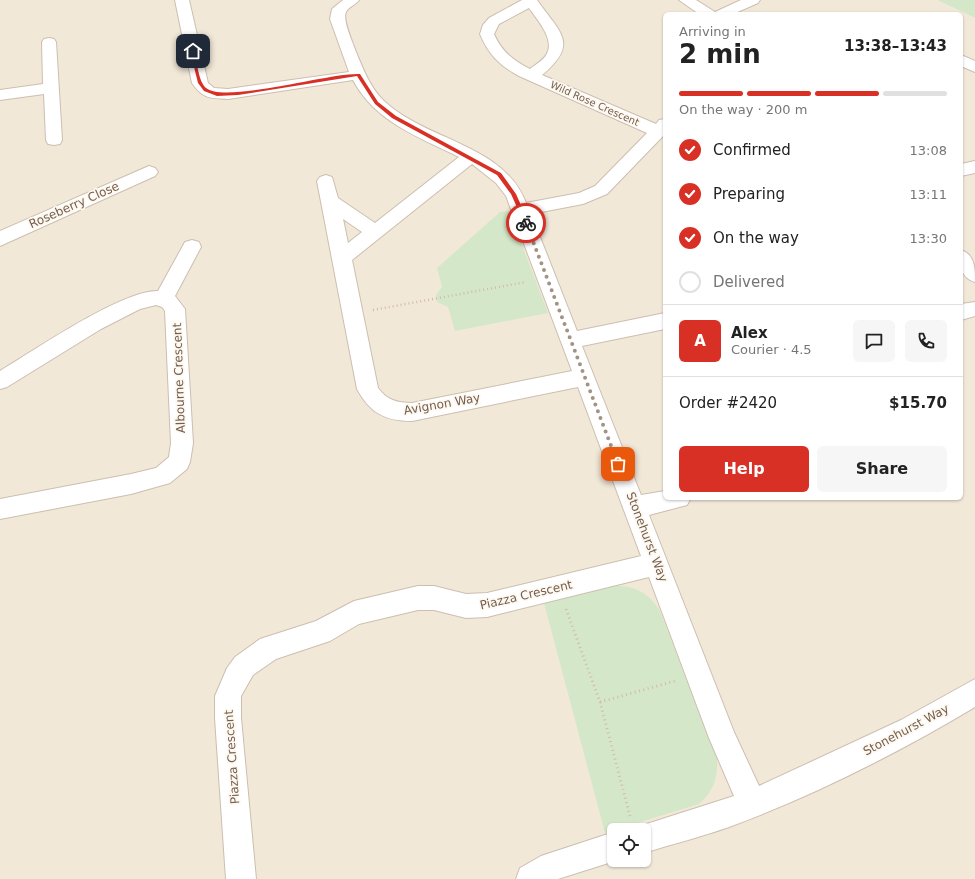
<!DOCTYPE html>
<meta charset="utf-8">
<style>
body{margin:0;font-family:"DejaVu Sans",sans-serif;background:#f6f6f6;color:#222;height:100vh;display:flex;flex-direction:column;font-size:15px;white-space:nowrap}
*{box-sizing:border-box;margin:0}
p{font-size:13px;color:#767676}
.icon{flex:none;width:22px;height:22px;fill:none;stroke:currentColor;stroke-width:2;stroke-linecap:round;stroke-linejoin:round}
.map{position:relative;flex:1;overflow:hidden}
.drawer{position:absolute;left:663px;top:12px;width:300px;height:488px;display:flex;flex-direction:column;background:#fff;border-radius:6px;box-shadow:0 1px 3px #0004}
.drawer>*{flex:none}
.buttons{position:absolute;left:607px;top:823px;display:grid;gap:8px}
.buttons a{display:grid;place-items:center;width:44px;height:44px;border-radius:6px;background:#fff;box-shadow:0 1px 3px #0004;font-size:20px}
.pin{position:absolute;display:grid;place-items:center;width:34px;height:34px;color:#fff;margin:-17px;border-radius:8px;box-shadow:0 2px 6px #0006}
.courier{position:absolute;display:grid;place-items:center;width:40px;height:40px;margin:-20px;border:3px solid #d93025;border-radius:50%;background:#fff;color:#222;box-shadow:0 1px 5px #0007}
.summary em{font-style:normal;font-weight:700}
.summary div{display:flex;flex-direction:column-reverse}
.summary{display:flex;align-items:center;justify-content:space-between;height:68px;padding:0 16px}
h1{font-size:26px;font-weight:700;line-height:30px}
.bar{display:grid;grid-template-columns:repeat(4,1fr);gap:6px 4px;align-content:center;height:48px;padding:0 16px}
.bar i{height:5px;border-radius:3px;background:#e0e0e0}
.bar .on{background:#d93025}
.bar p{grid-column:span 4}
.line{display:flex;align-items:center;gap:10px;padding:0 16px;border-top:1px solid #e0e0e0}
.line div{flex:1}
.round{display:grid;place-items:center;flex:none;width:42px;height:42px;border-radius:6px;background:#f6f6f6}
ol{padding:0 16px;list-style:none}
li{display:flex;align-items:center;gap:12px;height:44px}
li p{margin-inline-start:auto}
li .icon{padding:4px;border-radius:50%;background:#d93025;color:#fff;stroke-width:4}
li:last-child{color:#767676}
li i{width:22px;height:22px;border:2px solid #e0e0e0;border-radius:50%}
.primary-button{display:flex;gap:8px;margin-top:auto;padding:8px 16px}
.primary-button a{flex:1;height:46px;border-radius:6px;background:#d93025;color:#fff;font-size:16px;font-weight:700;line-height:46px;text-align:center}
.primary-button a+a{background:#f6f6f6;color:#222}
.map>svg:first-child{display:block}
.residential{fill:#f2e8d8;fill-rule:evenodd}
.green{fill:#d4e8c9}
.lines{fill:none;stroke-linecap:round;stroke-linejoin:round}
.minor-casing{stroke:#ccbeb0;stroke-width:2}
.path-far1{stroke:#d3baa6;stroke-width:2.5;stroke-dasharray:1 3;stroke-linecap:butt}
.path{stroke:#d3baa6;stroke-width:3;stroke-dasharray:1 3.5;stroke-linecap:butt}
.minor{fill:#fff;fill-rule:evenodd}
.route{fill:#d93025}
.done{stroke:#a39385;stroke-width:4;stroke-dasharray:0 7.2}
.labels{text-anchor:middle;stroke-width:3.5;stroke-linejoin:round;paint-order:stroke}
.far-street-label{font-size:10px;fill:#745e4f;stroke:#fef9f0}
.street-label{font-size:12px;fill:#745e4f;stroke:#fef9f0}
</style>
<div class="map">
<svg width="975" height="879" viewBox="0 0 975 879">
<rect width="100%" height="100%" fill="#fbf5ea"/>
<!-- residential -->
<path class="residential" d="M0,0H937L975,18V879H0ZM665,14H961V498H665ZM614,830H644V860H614Z"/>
<!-- green -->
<g class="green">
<polygon points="937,0 975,0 975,18"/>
<polygon points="509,211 548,313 455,331 448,307 437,302 436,295 442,287 437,268 500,212"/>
<path d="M613,586C635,585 649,593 660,611L717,758C718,777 714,791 699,804L605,833L544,603Z"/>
</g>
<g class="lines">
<!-- minor casing -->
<g class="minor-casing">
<g id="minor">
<path d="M175,0H189L208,83L214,88L228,89L349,72L330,19L332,9L343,0H359C356,5 348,7 346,12C342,20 353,43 356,52C363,69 370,87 383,100C425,141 503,143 526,203L579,193L595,186L647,133L519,76C500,66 488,54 480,34L483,25L489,18L522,0H537C560,33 580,43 542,75L656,124L659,120L665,119V134L607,194L583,204L531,214L577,331L665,313V329L582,346L641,495L665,491V498H691L687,505L649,515L734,732L759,786L901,720L975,679V707C898,753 813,796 729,827C701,837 672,844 644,853V830H633L634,828L734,796L709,738L649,577L487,617L466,618L434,610H418L359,624L330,641L276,659L253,675L241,696V718L256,879H226L215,718V696L227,668L235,657L260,639L316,621L354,601L418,586H434L466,594L487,593L641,556L578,387L412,421C385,421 370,413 357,389L317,181L320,177L326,175L332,177L338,198L375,223L459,157C419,137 375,122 353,80L228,99C210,98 203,99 192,83ZM529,8C536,18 553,37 548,51C546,59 536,64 530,69C514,61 502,52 494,34L499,24ZM472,164L496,183L506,196L572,371L412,403C397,403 387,400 378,388L352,260ZM343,219L362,232L348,243Z"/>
<polygon points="679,0 696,0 715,12 741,0 760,0 758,3 733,14 699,14"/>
<polygon points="49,38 54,39 56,42 62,140 60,144 54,145 48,144 46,140 44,94 0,100 0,90 43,84 42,42 44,39"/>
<polygon points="961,55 975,61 975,72 961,66"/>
<polygon points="975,161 975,173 961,176 961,164"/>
<polygon points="149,166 155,168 158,172 155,176 0,246 0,231"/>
<path d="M192,240L199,242L201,247L175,296L185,309L193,443L190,462L187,469L170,483L131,494L0,519V499L131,474L156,468L169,457L171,443L165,311L162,307L156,305L140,309L101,329L7,387L0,389V371C33,351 122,290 158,291L185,242Z"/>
<path d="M961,250C975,255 975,268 975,282C959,277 961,264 961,250Z"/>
<polygon points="975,302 975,316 961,320 961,304"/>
<polygon points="614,832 614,860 618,860 558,879 516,879 520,868 541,856"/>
</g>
</g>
<!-- path-far1 -->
<polyline class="path-far1" points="373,310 526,282"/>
<!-- path -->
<g class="path">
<polyline points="566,609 600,702 630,816"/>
<polyline points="600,702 675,681"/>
</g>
<!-- minor -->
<use href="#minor" class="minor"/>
</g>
<!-- route -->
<path class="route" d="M193,49L195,51C197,61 198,81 206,88C225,104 331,72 360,74L378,102L396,116L501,173L516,194L529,223L525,225L511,194L497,175L392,118L375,104L357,76L238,95L217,96L204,91L198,83L190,51Z"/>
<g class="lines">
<!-- done -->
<polyline class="done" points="526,223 618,464"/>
</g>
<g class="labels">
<!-- far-street labels -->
<g class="far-street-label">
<text transform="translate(595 103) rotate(24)" y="4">Wild Rose Crescent</text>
</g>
<!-- street labels -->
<g class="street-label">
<text transform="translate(74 205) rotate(-24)" y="4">Roseberry Close</text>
<text transform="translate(179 378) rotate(-92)" y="4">Albourne Crescent</text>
<text transform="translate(442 404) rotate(-10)" y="4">Avignon Way</text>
<text transform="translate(647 537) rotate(69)" y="4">Stonehurst Way</text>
<text transform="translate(526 595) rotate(-13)" y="4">Piazza Crescent</text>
<text transform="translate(906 730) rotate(-28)" y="4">Stonehurst Way</text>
<text transform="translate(232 757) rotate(-94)" y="4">Piazza Crescent</text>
</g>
</g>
</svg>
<div class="buttons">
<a><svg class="icon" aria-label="locate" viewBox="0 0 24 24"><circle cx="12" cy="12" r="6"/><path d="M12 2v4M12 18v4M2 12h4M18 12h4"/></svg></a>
</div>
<div class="pin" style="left:618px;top:464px;background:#ea580c"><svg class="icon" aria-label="bag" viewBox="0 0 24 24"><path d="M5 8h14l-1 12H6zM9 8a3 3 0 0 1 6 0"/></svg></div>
<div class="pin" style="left:193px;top:51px;background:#1f2937"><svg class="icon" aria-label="home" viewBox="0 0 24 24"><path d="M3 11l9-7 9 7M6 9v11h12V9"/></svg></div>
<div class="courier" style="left:526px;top:223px"><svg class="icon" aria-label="bike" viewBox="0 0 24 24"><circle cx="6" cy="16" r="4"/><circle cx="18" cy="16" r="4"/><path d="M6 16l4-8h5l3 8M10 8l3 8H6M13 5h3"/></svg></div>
<section class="drawer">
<div class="summary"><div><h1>2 min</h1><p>Arriving in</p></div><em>13:38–13:43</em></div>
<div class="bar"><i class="on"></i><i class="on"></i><i class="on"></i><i></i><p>On the way · 200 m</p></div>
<ol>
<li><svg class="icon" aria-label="check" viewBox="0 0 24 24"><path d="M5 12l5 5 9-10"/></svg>Confirmed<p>13:08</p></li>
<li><svg class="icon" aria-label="check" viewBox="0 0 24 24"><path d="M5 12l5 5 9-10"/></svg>Preparing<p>13:11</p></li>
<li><svg class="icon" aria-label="check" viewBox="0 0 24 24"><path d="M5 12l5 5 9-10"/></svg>On the way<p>13:30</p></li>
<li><i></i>Delivered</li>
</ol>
<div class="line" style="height:72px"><b class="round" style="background:#d93025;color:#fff">A</b><div><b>Alex</b><p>Courier · 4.5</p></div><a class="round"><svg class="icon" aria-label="chat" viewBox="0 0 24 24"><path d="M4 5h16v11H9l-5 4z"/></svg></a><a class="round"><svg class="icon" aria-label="phone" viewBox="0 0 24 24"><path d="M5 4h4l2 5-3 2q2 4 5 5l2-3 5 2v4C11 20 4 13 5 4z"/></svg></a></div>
<div class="line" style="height:52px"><div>Order #2420</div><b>$15.70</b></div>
<div class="primary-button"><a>Help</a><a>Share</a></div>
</section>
</div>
